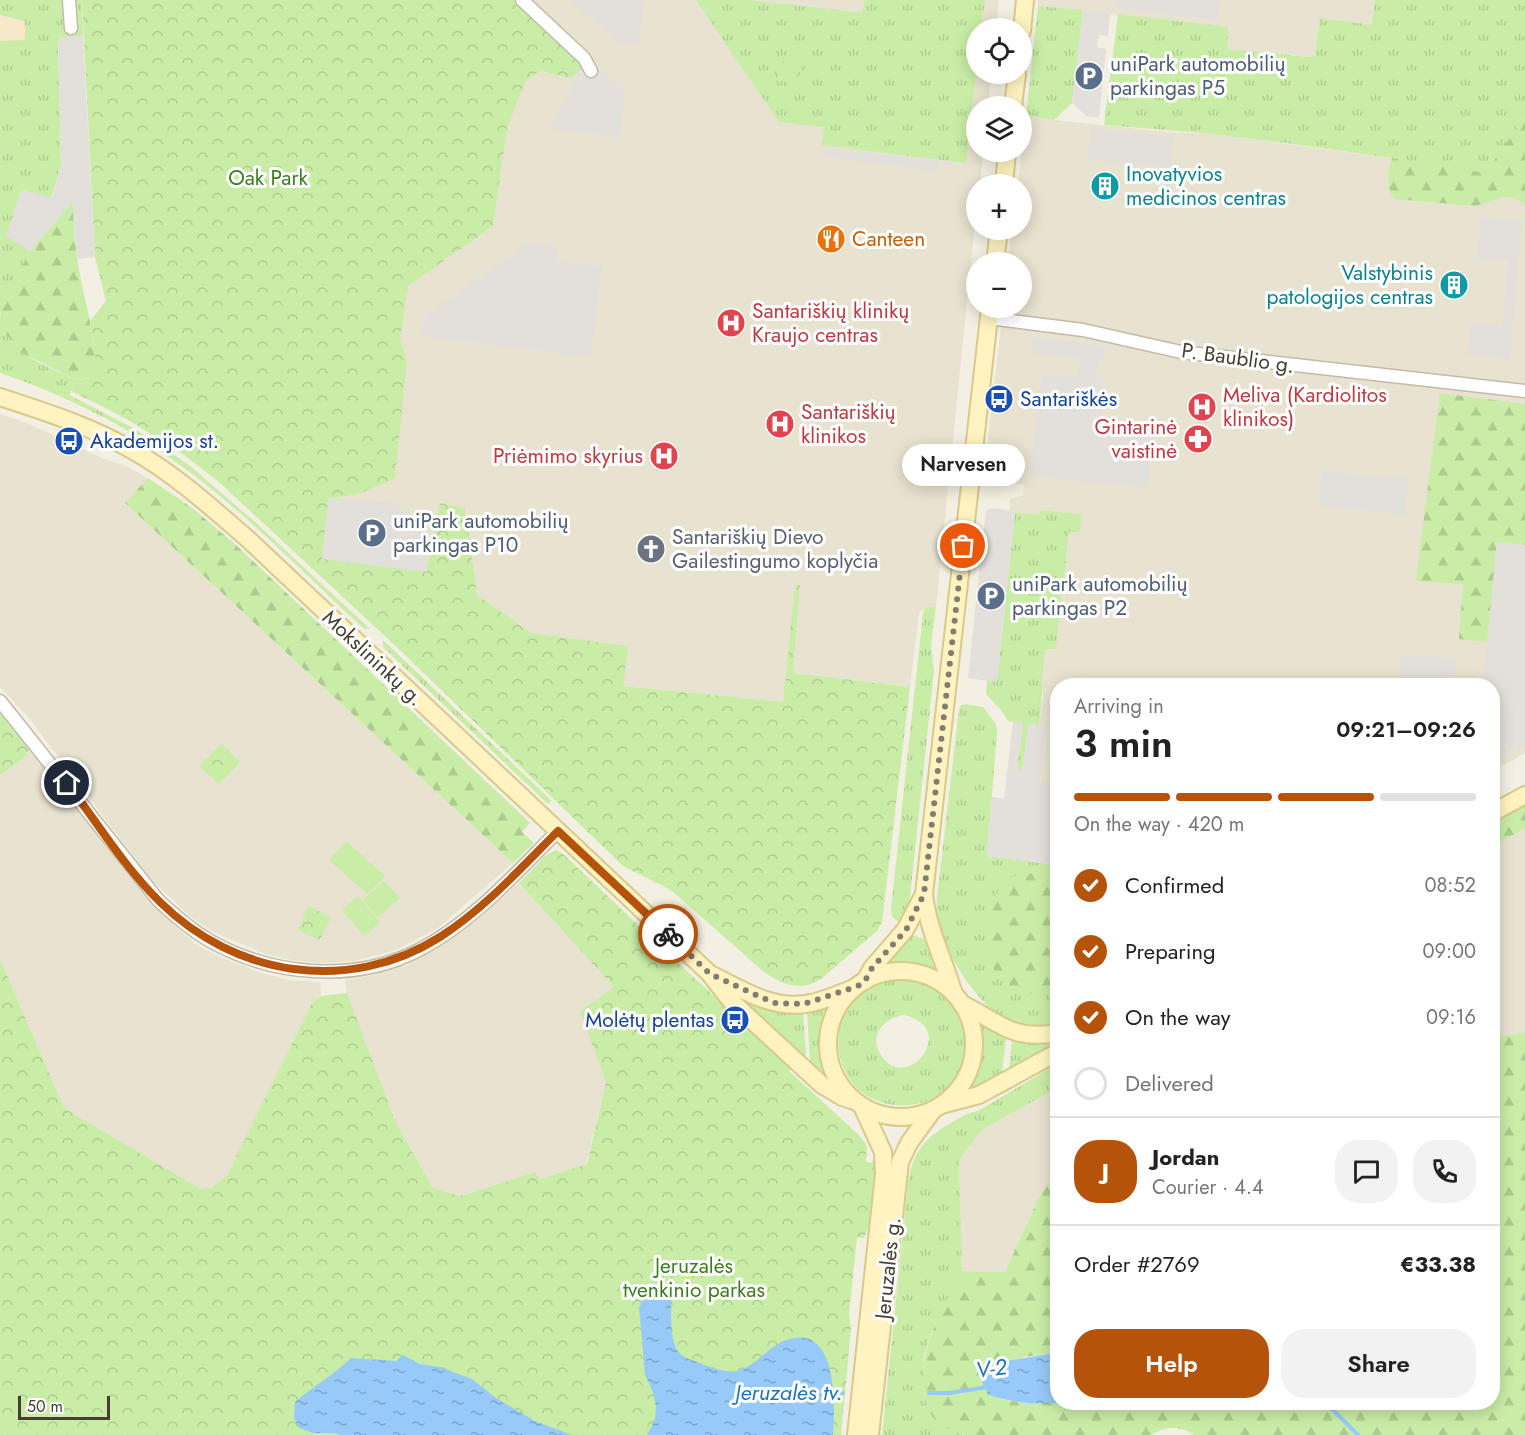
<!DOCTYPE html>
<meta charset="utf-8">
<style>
body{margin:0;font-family:Jost,sans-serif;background:#f2f2f2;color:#222;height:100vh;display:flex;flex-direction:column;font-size:22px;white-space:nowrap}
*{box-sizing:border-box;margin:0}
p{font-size:20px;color:#767676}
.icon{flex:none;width:33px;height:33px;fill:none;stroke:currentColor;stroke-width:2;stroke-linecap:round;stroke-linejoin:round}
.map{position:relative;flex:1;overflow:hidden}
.side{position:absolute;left:1050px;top:678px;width:450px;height:732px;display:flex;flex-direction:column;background:#fff;border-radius:24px;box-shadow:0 3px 15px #0003}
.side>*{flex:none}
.tools{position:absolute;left:966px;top:18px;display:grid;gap:12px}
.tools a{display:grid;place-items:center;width:66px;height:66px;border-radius:50%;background:#fff;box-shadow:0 3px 15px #0003;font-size:30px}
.scale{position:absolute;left:18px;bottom:15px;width:92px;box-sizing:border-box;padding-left:6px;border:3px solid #453f32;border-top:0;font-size:16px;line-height:21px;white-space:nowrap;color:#453f32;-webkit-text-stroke:4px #fff;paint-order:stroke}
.pin{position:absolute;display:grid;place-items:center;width:51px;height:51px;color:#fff;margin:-26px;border:3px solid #fff;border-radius:50%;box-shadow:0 2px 6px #0007}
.courier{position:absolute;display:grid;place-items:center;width:60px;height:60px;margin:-30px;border:4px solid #b45309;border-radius:50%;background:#fff;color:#222;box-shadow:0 2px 8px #0007}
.bubble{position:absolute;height:42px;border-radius:21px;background:#fff;box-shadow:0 3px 15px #0003;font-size:20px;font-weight:600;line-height:42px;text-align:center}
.headline em{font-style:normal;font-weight:600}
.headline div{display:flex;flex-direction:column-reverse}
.headline{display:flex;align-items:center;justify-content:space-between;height:102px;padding:0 24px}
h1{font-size:39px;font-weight:600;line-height:45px}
.bar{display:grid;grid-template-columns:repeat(4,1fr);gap:9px 6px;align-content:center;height:72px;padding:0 24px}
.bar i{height:8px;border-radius:4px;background:#e0e0e0}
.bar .current{background:#b45309}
.bar p{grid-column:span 4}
.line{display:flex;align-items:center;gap:15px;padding:0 24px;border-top:2px solid #e0e0e0}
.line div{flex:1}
.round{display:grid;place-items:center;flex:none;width:63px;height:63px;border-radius:24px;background:#f2f2f2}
ol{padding:0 24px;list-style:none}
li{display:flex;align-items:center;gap:18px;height:66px}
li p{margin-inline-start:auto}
li .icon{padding:6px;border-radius:50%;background:#b45309;color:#fff;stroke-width:4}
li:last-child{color:#767676}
li i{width:33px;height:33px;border:3px solid #e0e0e0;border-radius:50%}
.button{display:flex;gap:12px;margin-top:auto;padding:12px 24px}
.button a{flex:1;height:69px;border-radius:24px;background:#b45309;color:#fff;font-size:24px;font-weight:600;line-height:69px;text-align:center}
.button a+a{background:#f2f2f2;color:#222}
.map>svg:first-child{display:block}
.residential{fill:#e8e2d0}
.commercial{fill:#f8e8ca}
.grass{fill:url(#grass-tufts);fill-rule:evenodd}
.forest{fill:url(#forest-firs)}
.park{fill:url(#park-crowns)}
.pitch{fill:#c9eda6}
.parking{fill:#e3e0dc}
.water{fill:url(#water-ripples)}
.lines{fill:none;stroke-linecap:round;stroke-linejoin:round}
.stream{stroke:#97caf8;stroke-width:4}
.street-casing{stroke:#c2bba7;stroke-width:15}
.secondary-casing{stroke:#d8c98c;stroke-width:20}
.street{stroke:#fff;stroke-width:12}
.secondary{stroke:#fff4c1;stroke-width:16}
.done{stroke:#827d70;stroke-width:6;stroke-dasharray:0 10.8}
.route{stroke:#b45309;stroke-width:8}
.labels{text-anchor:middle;stroke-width:6;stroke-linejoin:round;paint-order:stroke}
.service-label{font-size:21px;fill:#4e5e75;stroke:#fff;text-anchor:start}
.culture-label{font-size:21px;fill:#0d838f;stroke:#fff;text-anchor:start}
.park-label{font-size:21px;fill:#3d7d20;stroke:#fff}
.food-label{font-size:21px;fill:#c56008;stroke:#fff;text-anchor:start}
.health-label{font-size:21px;fill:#be3a42;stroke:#fff;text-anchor:start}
.street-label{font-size:21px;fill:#453f32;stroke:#fff}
.transit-label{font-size:21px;fill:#164399;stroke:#fff;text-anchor:start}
.worship-label{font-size:21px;fill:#5b616d;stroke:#fff;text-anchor:start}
.water-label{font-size:22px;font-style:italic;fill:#2071bc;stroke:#fff}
</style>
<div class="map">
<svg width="1525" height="1435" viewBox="0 0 1525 1435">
<defs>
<pattern id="grass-tufts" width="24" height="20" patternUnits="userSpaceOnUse" patternTransform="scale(1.5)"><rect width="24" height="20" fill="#c9eda6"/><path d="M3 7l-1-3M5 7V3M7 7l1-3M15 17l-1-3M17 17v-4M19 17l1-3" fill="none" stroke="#aecc8f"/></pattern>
<pattern id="forest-firs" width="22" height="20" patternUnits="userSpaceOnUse" patternTransform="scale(1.5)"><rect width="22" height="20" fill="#c9eda6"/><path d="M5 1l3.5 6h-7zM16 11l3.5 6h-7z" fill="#aecc8f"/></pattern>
<pattern id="park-crowns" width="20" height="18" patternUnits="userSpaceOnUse" patternTransform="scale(1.5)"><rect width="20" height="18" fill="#c9eda6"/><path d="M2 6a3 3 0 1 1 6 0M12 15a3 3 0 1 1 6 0" fill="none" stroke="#aecc8f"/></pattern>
<pattern id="water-ripples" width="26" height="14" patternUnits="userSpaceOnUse" patternTransform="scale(1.5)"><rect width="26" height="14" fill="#97caf8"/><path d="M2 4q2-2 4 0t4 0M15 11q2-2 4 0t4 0" fill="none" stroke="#7da5c9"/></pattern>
</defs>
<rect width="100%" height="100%" fill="#f3efe2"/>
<!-- residential -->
<g class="residential">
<polygon points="532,0 999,0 996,28 976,28 976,74 991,74 988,106 976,106 976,152 983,152 980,184 976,184 976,214 936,606 925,608 919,613 910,687 793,673 800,586 796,585 783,702 622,686 627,646 531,633 477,595 465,509 440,503 426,572 322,559 328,499 359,494 407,360 400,340 407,286 493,226 507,129 525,82 539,71 571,78 592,55"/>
<polygon points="1038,0 1375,0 1372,25 1315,56 1308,57 1227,49 1227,27 1038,6"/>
<polygon points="1026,115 1054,120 1178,133 1202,133 1392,158 1387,179 1389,191 1476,206 1506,197 1513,198 1525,204 1525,753 1493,771 1492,686 1058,686 1057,785 1040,782 1047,727 1039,725 1043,698 1043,684 1042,683 1045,648 1056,649 1069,531 1081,514 1042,510 1041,514 1015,513 1010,510 1010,499 1023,496 1024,485 989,480 984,475 1003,308 1022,308 1022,262 1008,262 1012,230 1022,230 1022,184 1018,184"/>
<polygon points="0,414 27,423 104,459 126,466 148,478 125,503 513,863 438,928 396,950 354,961 318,963 292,960 266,954 211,931 187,914 150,878 28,717 0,687"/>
<polygon points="30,748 135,884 158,910 195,944 218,956 261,973 289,980 320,982 321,996 312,1003 227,1175 212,1187 201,1189 64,1108 0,959 0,775 23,759"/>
<polygon points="1525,828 1525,1032 1493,1038 1493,846"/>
<polygon points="519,883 614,987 581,1011 606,1082 586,1164 540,1179 535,1172 461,1196 433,1188 395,1121 347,993 345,980 369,976 409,964 435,950 474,923"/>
<polygon points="1057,1088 1057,1171 1038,1199 1005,1272 962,1271 959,1160 982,1130"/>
</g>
<!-- commercial -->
<polygon class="commercial" points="0,15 25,21 25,41 0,41"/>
<!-- grass -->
<g class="grass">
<polygon points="0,0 82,0 83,35 58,39 61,165 52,197 21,190 25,248 30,251 0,312 0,41 25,40 25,21 0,15"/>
<polygon points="696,0 748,0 862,13 865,0 985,0 981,28 976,28 976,72 966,163 822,145 824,127 779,122"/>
<polygon points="1375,0 1525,0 1525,117 1485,174 1392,158 1285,143 1202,133 1104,125 1118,14 1228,27 1227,49 1308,57 1315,56 1320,18 1372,25"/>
<polygon points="1038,6 1083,10 1072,103 1054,120 1026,115"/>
<path d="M0,320C10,355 46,365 76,380L69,395L135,429L189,465L255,522L370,629H365L362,627C298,568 236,502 163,453C113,419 57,392 0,373Z"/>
<polygon points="1041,510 1081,514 1080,532 1069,532 1056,649 1045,649 1042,683 1043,683 1039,725 1029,724 1022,770 1017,769 1023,723 1008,721 1002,711 986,694 987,681 997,681 1015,513 1040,514"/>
<polygon points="936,606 931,646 934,671 909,906 900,923 892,917 891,909 923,613 925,608"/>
<polygon points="383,640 552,801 548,804 383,647"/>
<path d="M966,704L983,707L996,724L997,733L987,856L1057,865V876L1053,875L1047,995H1057V1025C1037,1027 1018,1025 1000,1015C980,1005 954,964 944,943C937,930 936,913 937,898L959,709L961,705Z"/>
<polygon points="912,935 924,939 935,969 916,963 888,962 902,948"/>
<path d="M896,979C984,979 987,1098 910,1105C827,1113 808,995 896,979ZM903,1015C961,1026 907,1096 881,1055C868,1036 884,1018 903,1015Z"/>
<polygon points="745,1001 777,1012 803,1012 806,1054 804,1058"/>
<polygon points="829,1006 823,1025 821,1044 830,1082 808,1062 810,1059 807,1013"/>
<path d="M981,1025L1006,1038L1002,1073L969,1091L967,1090C979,1070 986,1049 981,1025Z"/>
<polygon points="1012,1040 1033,1043 1057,1040 1057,1043 1009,1069"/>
<path d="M1057,1064V1088L982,1130L959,1160L962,1271L932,1331L924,1356L923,1377L924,1397L938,1422L963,1435H882L908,1183C913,1152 924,1138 951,1123C960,1117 967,1113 978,1111Z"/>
</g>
<!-- forest -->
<g class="forest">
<path d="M1525,117V204L1513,198L1506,197L1476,206L1395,199C1384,186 1388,173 1392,158L1485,173Z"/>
<path d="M73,201C74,220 74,239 77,257C79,281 102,354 92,373C89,379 83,379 76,380L19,351L3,330L0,320L1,307L30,251Z"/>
<polygon points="1440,393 1525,404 1525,545 1497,543 1487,642 1459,639 1463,584 1416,581"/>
<polygon points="148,478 191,507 236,545 530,823 522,832 534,843 513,863 125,503"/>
<polygon points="1525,806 1525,828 1493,846 1493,824"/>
<path d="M1027,873L1057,876V995C999,998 976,964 992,910C996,898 998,884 1009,878C1014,875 1022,875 1027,873Z"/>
<path d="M1525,1032V1435H1194C1180,1425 1165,1426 1151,1435H964C956,1431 945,1428 938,1422C927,1413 924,1399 923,1385C921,1343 943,1308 962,1271L1005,1272L1038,1199L1057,1171V1350L1054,1353L1024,1357L982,1381L988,1395L1005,1400L1033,1403L1492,1402L1493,1038Z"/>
</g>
<!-- park -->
<g class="park">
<path d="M82,0H515L583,67L571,78L540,71L525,82L507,129L493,226L408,286L400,340L407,360L395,478L359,494L328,499L426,572L440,503L465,508L477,595L531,633L628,646L623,686L783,702L795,585H800L793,673L910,687L882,922L877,931L822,978C802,993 783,985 764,972L671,890L623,866L400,650L220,483C175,445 124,416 71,391L76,380C77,380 85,379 86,379C101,372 92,334 90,321L106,301L95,257Z"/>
<polygon points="780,61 801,65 799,83 770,80"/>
<polygon points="0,713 30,748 23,759 0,775"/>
<polygon points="221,744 240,762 219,784 199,766"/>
<polygon points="556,850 562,853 691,975 792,1066 789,1071 860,1136 867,1146 866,1162 871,1163 876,1158 877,1166 871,1220 864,1238 857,1237 849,1314 851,1329 841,1435 0,1435 0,959 64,1108 201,1189 212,1187 227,1175 312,1003 321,996 347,993 395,1121 433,1188 461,1196 535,1172 540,1179 587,1164 606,1082 580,1011 614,987 519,883 546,855"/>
<polygon points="308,906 331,917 320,940 298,930"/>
</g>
<!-- pitch -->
<g class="pitch">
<polygon points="346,841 385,876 368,894 329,860"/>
<polygon points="384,881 400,898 378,917 363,900"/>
<polygon points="358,896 380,922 364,936 342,910"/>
</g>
<!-- parking -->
<g class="parking">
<polygon points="569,0 644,0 639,44 621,43"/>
<polygon points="1117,0 1220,0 1218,20 1116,9"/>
<polygon points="1083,10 1110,13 1108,36 1099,35 1097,47 1106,49 1099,118 1086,116 1072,103"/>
<polygon points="83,35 95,257 77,259 72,202 30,251 6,236 21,190 53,197 61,165 58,39"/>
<polygon points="601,70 625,87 620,138 550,129 580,73"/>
<polygon points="1091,128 1174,137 1170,168 1088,159"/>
<polygon points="827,148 939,161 938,171 825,157"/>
<polygon points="1481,217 1522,220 1510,359 1468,355 1471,323 1502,326 1508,261 1477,259"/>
<polygon points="529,243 557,247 557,262 602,266 591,357 420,336 425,316"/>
<polygon points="1036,337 1105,346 1111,349 1098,362 1095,378 1104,378 1100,426 1153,430 1148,488 1029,476 1042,376 1078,377 1080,359 1035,354 1030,338"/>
<polygon points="1322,471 1408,479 1405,514 1319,506"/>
<polygon points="328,499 397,503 402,508 411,515 410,526 427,539 425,555 426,572 322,559"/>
<polygon points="994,508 1010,510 1015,513 997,682 968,678 986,510"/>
<polygon points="1497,542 1525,545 1525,741 1524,749 1508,749 1507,757 1493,755 1492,686 1483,685"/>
<polygon points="1401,655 1456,658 1454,685 1399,685"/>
<polygon points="1013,721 1023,723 1017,768 1022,770 1029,724 1047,726 1040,781 1057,785 1057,865 986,856 992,797 1004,799"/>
</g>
<!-- water -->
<g class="water">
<path d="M649,1291H663L671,1299C672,1315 668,1346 683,1356C687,1359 695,1361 700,1363C712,1368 727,1374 740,1370C759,1364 771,1343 790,1339C838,1326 835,1406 833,1435H647L655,1419L656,1407L653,1392L645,1375L639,1307Z"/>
<path d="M1057,1350L1058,1402L1059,1403C1035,1405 1011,1402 988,1395L982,1382L991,1368L1001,1362L1054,1353Z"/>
<path d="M403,1355L420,1364L440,1367L472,1379L496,1398L535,1421L572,1435H340L334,1433H313L299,1428L294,1418L295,1402C313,1386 334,1375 351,1358L396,1361Z"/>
</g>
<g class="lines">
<!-- stream -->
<g class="stream">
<polyline points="929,1393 949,1393 988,1387"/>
<polyline points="834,1395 843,1393"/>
<polyline points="1325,1402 1358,1435"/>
</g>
<!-- street casing -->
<g class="street-casing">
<g id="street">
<polyline points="69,0 71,28"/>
<polyline points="522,0 584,58 591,71"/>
<polyline points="989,318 1083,330 1181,352 1525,391"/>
<path d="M0,701L158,900C174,915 192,931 212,942C274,976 355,983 419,950C473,922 516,873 558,831"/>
</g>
</g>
<!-- secondary casing -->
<g class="secondary-casing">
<g id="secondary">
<polyline points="1022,31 1025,0"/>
<polyline points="1013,106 1017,74"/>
<polyline points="1004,184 1007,152"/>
<polyline points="995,262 999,230"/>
<path d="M0,397C46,412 90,426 132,450C175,474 212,508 249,540L710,974L731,1001L822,1085L842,1097L855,1101"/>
<polyline points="1492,813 1525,795"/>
<circle cx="901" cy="1044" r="73"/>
<path d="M712,975C741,989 771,1009 805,1004C822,1002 838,994 854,988"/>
<polyline points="865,981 872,968 905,930 923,896"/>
<path d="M954,994C944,960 928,930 924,894L990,308"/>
<path d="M962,1004C1000,1022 1010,1041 1058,1033"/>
<polyline points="945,1104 979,1095 1058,1052"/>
<polyline points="856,1435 884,1174 883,1152 862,1106"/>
<polyline points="870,1435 900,1162 909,1143 933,1110"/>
</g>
</g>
<!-- street -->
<use href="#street" class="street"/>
<!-- secondary -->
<use href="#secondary" class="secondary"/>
</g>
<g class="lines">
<!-- done -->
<polyline class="done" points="668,934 710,974 774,1003 804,1004 858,986 865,981 872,968 906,930 924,894 963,546"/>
<!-- route -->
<path class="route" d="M67,783C97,822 124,867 160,902C235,976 348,995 440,937C484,909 521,868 558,831L668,934"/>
</g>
<!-- icons -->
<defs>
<g id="parking-disc" transform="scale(1.5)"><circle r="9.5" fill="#5c6f8a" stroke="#fff"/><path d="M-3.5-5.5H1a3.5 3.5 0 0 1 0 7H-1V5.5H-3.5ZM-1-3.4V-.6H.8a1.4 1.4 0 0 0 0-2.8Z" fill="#fff"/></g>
<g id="building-disc" transform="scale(1.5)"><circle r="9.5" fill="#0f9aa8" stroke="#fff"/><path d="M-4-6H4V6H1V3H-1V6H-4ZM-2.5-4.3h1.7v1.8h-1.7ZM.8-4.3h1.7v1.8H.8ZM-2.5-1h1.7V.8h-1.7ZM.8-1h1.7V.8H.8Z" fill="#fff"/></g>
<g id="restaurant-disc" transform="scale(1.5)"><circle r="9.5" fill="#e8710a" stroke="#fff"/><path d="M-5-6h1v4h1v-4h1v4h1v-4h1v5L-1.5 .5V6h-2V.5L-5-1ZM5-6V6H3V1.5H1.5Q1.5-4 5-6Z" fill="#fff"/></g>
<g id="hospital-disc" transform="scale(1.5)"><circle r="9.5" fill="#e0444e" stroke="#fff"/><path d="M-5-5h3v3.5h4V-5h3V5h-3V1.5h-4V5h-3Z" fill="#fff"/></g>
<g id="bus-disc" transform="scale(1.5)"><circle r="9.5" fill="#1a4fb4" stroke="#fff"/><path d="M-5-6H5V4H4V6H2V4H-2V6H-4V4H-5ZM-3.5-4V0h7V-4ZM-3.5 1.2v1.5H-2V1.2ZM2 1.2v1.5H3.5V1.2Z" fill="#fff"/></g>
<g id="pharmacy-disc" transform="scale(1.5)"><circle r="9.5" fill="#e0444e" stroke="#fff"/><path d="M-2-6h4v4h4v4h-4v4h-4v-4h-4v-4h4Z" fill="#fff"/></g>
<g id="church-disc" transform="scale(1.5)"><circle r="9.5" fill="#6b7280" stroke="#fff"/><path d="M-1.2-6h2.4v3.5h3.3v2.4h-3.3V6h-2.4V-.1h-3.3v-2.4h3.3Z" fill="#fff"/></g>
</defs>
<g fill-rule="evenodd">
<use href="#parking-disc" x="1089" y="76"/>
<use href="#building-disc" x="1105" y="186"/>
<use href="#restaurant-disc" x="831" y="239"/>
<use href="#building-disc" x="1454" y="285"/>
<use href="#hospital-disc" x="731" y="323"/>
<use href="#bus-disc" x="999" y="399"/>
<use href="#hospital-disc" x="1202" y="407"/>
<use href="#hospital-disc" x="780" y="424"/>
<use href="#pharmacy-disc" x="1198" y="439"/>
<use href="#bus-disc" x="69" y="441"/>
<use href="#hospital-disc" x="664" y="456"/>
<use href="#parking-disc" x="372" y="533"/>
<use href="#church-disc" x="651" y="549"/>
<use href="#parking-disc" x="991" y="596"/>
<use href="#bus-disc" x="735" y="1020"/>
</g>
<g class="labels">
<!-- service labels -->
<g class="service-label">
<text x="1110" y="71">uniPark automobilių<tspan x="1110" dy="24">parkingas P5</tspan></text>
<text x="393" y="528">uniPark automobilių<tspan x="393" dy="24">parkingas P10</tspan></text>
<text x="1012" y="591">uniPark automobilių<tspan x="1012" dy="24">parkingas P2</tspan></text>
</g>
<!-- culture labels -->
<g class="culture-label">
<text x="1126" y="181">Inovatyvios<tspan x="1126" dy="24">medicinos centras</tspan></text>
<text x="1433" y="280" text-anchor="end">Valstybinis<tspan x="1433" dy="24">patologijos centras</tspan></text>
</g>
<!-- park labels -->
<g class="park-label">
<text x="268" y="185">Oak Park</text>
<text x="694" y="1273">Jeruzalės<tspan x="694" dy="24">tvenkinio parkas</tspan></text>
</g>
<!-- food labels -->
<g class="food-label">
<text x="852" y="246">Canteen</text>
</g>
<!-- health labels -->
<g class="health-label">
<text x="752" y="318">Santariškių klinikų<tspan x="752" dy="24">Kraujo centras</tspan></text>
<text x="1223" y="402">Meliva (Kardiolitos<tspan x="1223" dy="24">klinikos)</tspan></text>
<text x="801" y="419">Santariškių<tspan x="801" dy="24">klinikos</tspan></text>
<text x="1177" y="434" text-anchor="end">Gintarinė<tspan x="1177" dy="24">vaistinė</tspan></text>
<text x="643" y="463" text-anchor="end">Priėmimo skyrius</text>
</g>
<!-- street labels -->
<g class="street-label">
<text transform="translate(1238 358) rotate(8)" y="7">P. Baublio g.</text>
<text transform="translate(373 658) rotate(43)" y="7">Mokslininkų g.</text>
<text transform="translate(888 1268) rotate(-84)" y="7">Jeruzalės g.</text>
</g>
<!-- transit labels -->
<g class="transit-label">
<text x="1020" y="406">Santariškės</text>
<text x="90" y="448">Akademijos st.</text>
<text x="714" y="1027" text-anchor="end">Molėtų plentas</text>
</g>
<!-- worship labels -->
<g class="worship-label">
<text x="672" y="544">Santariškių Dievo<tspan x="672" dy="24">Gailestingumo koplyčia</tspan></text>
</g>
<!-- water labels -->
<g class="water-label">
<text transform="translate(991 1368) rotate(-7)" y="8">V-2</text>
<text x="789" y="1400">Jeruzalės tv.</text>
</g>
</g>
</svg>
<div class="tools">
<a><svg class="icon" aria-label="locate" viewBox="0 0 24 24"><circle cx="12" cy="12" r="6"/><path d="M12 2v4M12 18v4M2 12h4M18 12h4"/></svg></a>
<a><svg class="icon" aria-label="layers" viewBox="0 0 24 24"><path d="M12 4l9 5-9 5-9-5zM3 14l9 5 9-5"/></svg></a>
<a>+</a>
<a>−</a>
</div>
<div class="scale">50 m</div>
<div class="pin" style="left:963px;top:546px;background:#ea580c"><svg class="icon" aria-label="bag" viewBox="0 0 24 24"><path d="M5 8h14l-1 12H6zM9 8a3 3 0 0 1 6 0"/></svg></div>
<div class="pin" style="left:67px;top:783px;background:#1f2937"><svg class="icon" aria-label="home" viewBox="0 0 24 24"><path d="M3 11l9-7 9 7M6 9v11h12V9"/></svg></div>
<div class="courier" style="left:668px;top:934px"><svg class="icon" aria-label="bike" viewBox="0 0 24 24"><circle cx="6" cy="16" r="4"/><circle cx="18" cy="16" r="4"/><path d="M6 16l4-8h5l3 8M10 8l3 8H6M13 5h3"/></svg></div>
<div class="bubble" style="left:902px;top:444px;width:123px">Narvesen</div>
<section class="side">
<div class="headline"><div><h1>3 min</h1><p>Arriving in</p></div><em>09:21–09:26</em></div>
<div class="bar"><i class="current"></i><i class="current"></i><i class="current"></i><i></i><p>On the way · 420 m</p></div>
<ol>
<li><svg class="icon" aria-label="check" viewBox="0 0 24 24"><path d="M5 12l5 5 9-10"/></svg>Confirmed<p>08:52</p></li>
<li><svg class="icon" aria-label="check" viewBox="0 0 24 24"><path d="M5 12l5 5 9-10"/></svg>Preparing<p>09:00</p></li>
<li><svg class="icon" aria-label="check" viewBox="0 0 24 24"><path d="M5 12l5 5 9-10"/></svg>On the way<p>09:16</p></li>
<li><i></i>Delivered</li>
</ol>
<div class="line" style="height:108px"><b class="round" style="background:#b45309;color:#fff">J</b><div><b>Jordan</b><p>Courier · 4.4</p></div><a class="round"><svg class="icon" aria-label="chat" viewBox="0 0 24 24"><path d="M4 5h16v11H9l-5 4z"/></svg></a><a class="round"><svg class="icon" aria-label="phone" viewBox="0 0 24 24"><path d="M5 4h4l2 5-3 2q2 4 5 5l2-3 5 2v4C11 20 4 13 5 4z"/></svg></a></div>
<div class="line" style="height:78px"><div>Order #2769</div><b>€33.38</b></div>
<div class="button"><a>Help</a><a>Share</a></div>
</section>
</div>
